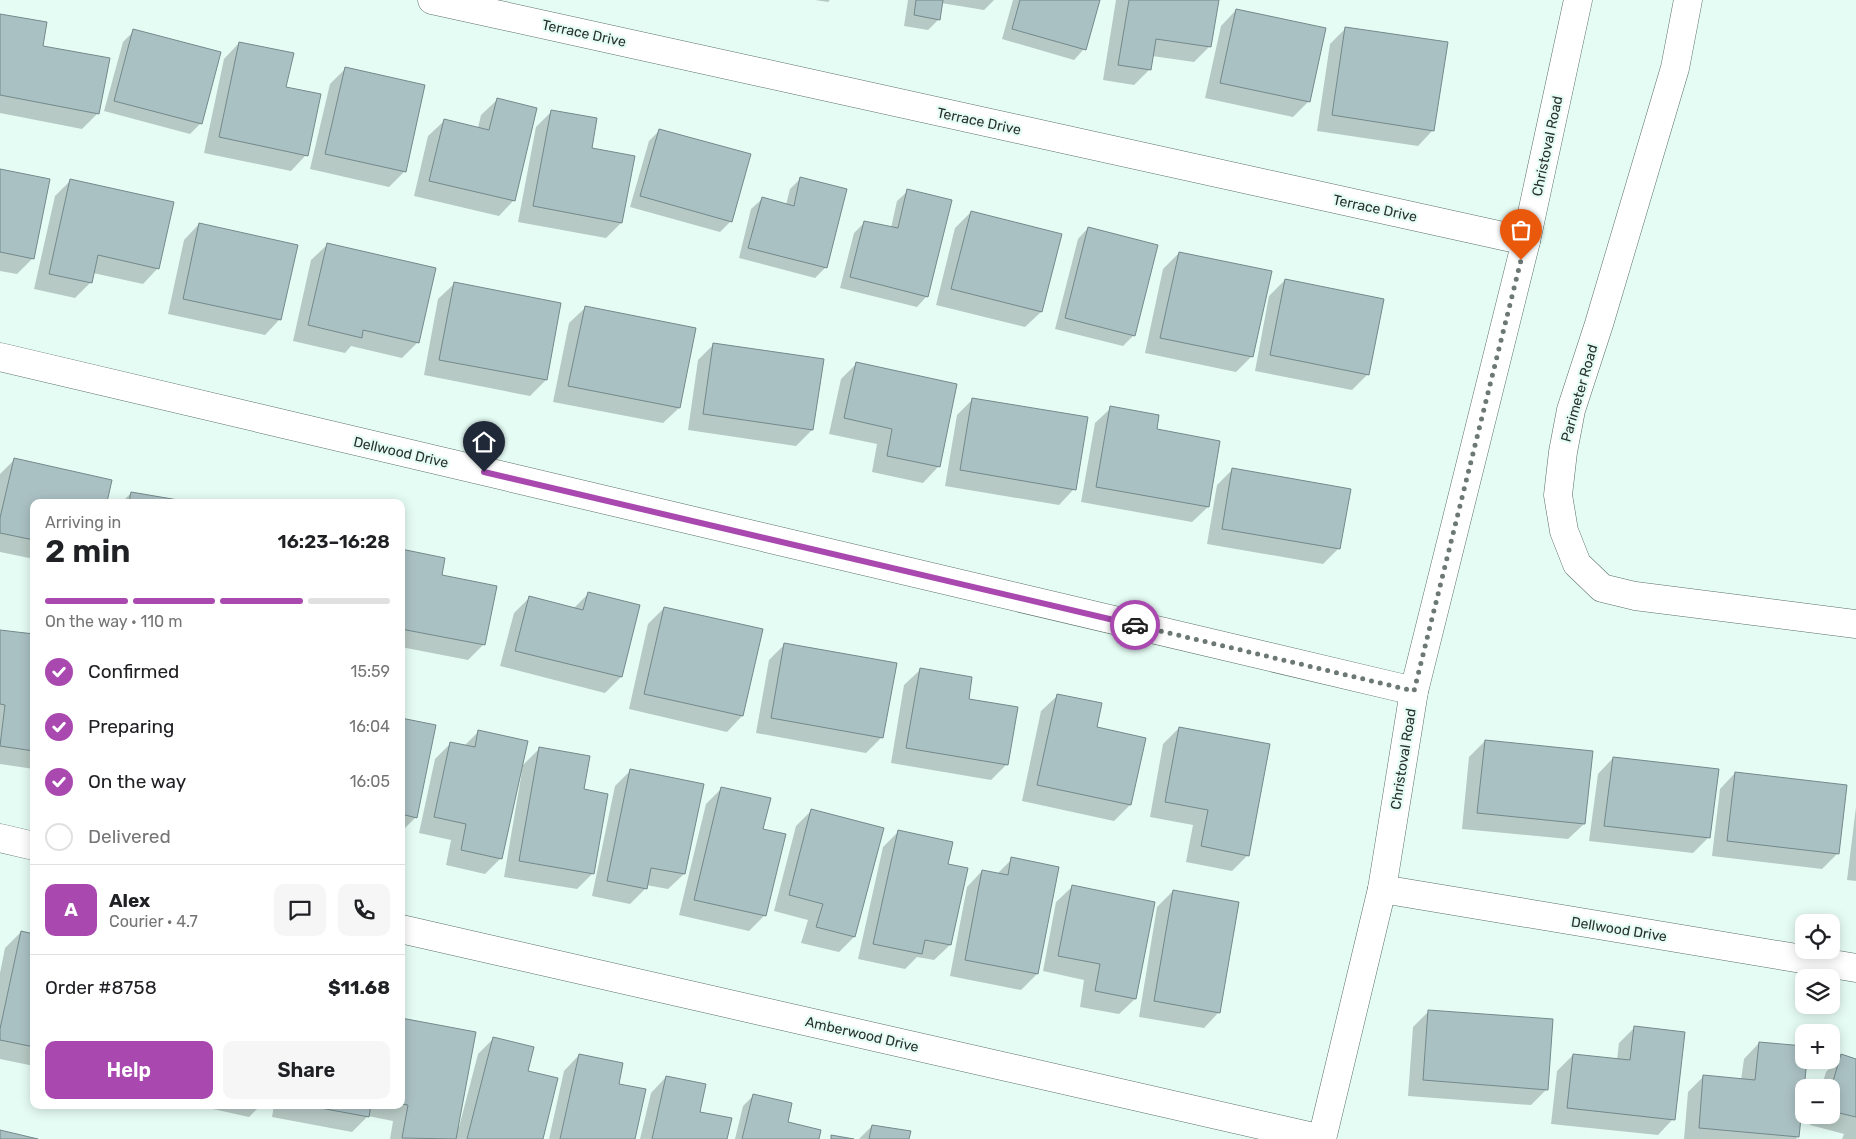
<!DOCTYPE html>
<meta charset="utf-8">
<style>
body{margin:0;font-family:Rubik,sans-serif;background:#f6f6f6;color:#202124;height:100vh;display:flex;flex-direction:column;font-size:19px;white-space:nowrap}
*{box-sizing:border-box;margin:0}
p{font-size:16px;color:#757577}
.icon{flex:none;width:28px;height:28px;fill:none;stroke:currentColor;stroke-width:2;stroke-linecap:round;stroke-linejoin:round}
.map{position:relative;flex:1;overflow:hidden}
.sheet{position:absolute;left:30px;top:499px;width:375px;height:610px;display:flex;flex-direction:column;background:#fff;border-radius:10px;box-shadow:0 2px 12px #0003}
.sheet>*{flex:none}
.controls{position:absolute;left:1795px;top:914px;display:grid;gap:10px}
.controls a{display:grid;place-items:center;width:45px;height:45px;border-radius:10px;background:#fff;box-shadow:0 2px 12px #0003;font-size:25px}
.pin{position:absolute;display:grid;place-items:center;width:42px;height:42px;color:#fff;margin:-51px -21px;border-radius:50% 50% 50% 0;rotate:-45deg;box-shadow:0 0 5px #0007}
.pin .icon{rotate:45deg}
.courier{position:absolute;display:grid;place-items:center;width:50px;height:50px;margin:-25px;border:4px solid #a949b0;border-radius:50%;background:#fff;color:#222;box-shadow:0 1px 6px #0007}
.head em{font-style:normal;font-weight:600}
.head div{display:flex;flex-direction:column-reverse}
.head{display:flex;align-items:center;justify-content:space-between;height:85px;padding:0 15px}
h1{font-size:32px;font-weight:600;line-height:38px}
.bar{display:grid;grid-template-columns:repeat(4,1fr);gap:8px 5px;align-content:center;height:60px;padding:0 15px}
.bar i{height:6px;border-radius:4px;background:#e0e0e0}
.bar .selected{background:#a949b0}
.bar p{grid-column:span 4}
.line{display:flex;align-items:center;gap:12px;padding:0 15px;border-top:1px solid #e0e0e0}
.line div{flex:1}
.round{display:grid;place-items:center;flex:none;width:52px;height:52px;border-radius:10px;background:#f6f6f6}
ol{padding:0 15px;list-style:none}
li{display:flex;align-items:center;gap:15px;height:55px}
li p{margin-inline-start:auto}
li .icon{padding:5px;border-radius:50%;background:#a949b0;color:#fff;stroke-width:4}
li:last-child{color:#757577}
li i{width:28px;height:28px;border:2px solid #e0e0e0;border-radius:50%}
.primary-button{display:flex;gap:10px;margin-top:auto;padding:10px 15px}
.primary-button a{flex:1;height:58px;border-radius:10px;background:#a949b0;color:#fff;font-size:20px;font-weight:600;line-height:58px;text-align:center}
.primary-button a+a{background:#f6f6f6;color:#202124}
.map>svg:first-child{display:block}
.shadow{fill:#0003}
.building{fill:#aac1c4;stroke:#73898b}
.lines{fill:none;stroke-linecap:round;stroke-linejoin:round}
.minor-casing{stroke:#5b6f69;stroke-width:29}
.minor{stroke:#fff;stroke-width:28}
.done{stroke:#6b7874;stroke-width:5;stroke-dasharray:0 9}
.route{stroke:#a949b0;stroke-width:6}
.labels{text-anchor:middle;stroke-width:4.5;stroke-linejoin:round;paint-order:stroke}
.street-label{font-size:14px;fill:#29312f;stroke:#e5fcf5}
</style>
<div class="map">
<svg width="1856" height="1139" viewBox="0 0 1856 1139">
<rect width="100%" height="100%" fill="#e5fcf5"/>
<!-- shadow -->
<g class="shadow">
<polygon points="815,0 830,0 828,2"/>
<polygon points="908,0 994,0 984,10 941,3 939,19 928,30 904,26"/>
<polygon points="1013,0 1098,0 1084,49 1074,60 1002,39"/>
<polygon points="1116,0 1217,0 1210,46 1194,62 1152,56 1150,69 1134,85 1103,80"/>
<polygon points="1236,10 1308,102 1293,117 1205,98 1221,26"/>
<polygon points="0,15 42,47 98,113 82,129 0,113"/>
<polygon points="1346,28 1433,130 1418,146 1317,131 1330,44"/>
<polygon points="134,31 201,123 190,134 104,111 123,42"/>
<polygon points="239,43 285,88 306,155 291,171 204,153 224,59"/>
<polygon points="345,69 405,171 389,187 310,169 330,84"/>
<polygon points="497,100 514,200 499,216 414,196 428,136 444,121 478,128 481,115"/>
<polygon points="552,111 590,149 621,223 606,238 518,222 536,127"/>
<polygon points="660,130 731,221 720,232 630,207 649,141"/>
<polygon points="0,171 33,258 17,274 0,271"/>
<polygon points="801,178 826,267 815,278 739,258 751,209 762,199 786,205 790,189"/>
<polygon points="71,180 158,268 143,284 93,273 91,282 75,298 34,289 55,196"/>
<polygon points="908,191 927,296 917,307 840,288 854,233 865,222 891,228 897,201"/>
<polygon points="971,212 1041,312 1025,327 936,305 955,228"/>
<polygon points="199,224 280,319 265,335 168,314 184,240"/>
<polygon points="1088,228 1134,335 1123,346 1055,329 1078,239"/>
<polygon points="327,245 418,342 402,358 351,346 345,353 293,341 311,260"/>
<polygon points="1179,253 1252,356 1236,372 1145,353 1163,269"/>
<polygon points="1285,280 1368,374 1352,390 1255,371 1269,296"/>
<polygon points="454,284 560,304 546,380 530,396 424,375 438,299"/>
<polygon points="585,308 679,408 663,423 553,402 569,323"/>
<polygon points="714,344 822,360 812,430 796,446 688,430 698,360"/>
<polygon points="856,364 956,385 938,467 923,483 872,472 877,444 829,434 841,379"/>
<polygon points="973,399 1074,489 1059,505 945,486 957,415"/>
<polygon points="1111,408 1156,430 1208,507 1192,522 1081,502 1095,423"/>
<polygon points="15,459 111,481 106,502 34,502 34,559 0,552 0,474"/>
<polygon points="1233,469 1339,548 1323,564 1207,544 1217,485"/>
<polygon points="131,493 183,502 122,502"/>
<polygon points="401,550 440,576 484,644 468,660 401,647"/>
<polygon points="589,593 639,606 621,677 605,693 500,666 514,613 529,598 573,609"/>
<polygon points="664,608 742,716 727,732 629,709 648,624"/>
<polygon points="0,631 34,636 34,769 0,764"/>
<polygon points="785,644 882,737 866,753 756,733 769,660"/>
<polygon points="920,670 967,700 1006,765 991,780 891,763 904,685"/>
<polygon points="1057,696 1096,728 1144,739 1130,805 1114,821 1022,801 1041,711"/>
<polygon points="401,719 416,817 401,832"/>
<polygon points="1179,728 1248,855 1232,871 1186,862 1193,825 1150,817 1163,744"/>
<polygon points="479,731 501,858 485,874 446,865 451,840 419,833 435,759 451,743 464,746"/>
<polygon points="1485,741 1584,824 1568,839 1462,829 1469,757"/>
<polygon points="540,748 583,790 607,795 592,874 577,889 504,877 523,765"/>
<polygon points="1613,758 1709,837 1693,853 1589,841 1598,774"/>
<polygon points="631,770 684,874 668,889 646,885 646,888 630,904 592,896 615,786"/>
<polygon points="1735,773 1838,853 1822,869 1712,856 1720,789"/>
<polygon points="722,788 762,830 765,915 749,931 679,915 706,804"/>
<polygon points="1856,807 1856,881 1847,880"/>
<polygon points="812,810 854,937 839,952 801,943 808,920 774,911 796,826"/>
<polygon points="899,831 950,945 934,960 917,957 905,969 858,959 883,847"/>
<polygon points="1012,859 1057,868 1037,974 1021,990 950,976 967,887 982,871 997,874"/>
<polygon points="1072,887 1135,999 1119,1014 1080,1007 1084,980 1043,971 1056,902"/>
<polygon points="1173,891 1219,1012 1204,1028 1139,1017 1157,907"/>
<polygon points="21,932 34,935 34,1066 0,1059 0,973 5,948"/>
<polygon points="1429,1011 1546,1090 1531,1105 1408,1096 1413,1027"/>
<polygon points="401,1019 457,1127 459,1127 478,1054 494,1038 526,1072 542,1139 390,1139 393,1121 368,1116 352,1132 272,1117 274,1105 401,1105"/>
<polygon points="1634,1028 1673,1119 1658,1135 1551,1124 1557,1071 1573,1055 1617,1060 1619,1043"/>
<polygon points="1759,1043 1805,1060 1798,1136 1796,1139 1684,1139 1688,1092 1704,1076 1741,1080 1744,1059"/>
<polygon points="579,1055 617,1085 633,1139 549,1139 564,1071"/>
<polygon points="1842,1056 1856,1060 1856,1139 1842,1139 1844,1134 1810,1125 1813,1115 1831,1115 1831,1088 1821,1088 1826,1072"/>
<polygon points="666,1077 698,1113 726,1139 640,1139 651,1093"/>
<polygon points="754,1095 787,1123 817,1139 735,1139 743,1106"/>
<polygon points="195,1105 261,1105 249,1117"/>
<polygon points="872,1126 908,1139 859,1139"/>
</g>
<!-- building -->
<g class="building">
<polygon points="916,0 943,0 940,20 914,15"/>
<polygon points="1020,0 1100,0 1086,50 1012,29"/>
<polygon points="1129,0 1219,0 1211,47 1156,39 1151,70 1118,65"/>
<polygon points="1236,9 1326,28 1310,102 1220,83"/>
<polygon points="0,14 47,22 43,46 110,58 99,114 0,95"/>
<polygon points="1345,27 1448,42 1434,131 1332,115"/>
<polygon points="133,29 221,52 202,124 114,101"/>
<polygon points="239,42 294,53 286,87 321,94 308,156 219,137"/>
<polygon points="345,67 425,85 406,172 325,154"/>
<polygon points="497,98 537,108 515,201 429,181 444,119 489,130"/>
<polygon points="551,110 597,118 592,148 635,156 622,223 533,206"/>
<polygon points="659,129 751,154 732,222 640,196"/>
<polygon points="0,169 50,179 34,259 0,252"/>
<polygon points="800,177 847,189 827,268 748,248 762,197 794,206"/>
<polygon points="70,179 174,202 159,269 98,255 92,283 49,274"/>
<polygon points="907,189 952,200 928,297 850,277 864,221 898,228"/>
<polygon points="971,211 1062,234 1042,312 951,289"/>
<polygon points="199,223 298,245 281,320 183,299"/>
<polygon points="1088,227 1158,245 1135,336 1065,318"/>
<polygon points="327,243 436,268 419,343 363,330 362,338 308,325"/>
<polygon points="1179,252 1272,271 1253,357 1160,338"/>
<polygon points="1285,279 1384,299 1369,375 1270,355"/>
<polygon points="454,282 561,303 547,380 439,360"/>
<polygon points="585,306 696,328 680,408 568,386"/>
<polygon points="713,343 824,359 813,430 703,414"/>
<polygon points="856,362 957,384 940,467 887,456 892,429 844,418"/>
<polygon points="972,398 1088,417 1076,490 960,470"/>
<polygon points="1110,406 1159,415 1157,429 1220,441 1209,507 1096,487"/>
<polygon points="14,458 112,480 107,502 34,502 34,540 0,533 0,518"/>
<polygon points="1232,468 1351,489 1340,549 1222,529"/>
<polygon points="131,492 190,502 129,502"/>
<polygon points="401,549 445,558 442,575 497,586 485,645 401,629"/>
<polygon points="588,592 640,605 622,677 515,651 529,596 583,610"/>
<polygon points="664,607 763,629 743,716 644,694"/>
<polygon points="0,630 34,634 34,751 0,746 5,705 0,704"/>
<polygon points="784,643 897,663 883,738 771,718"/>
<polygon points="920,668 972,677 969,699 1018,707 1008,765 906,748"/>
<polygon points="1057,694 1102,703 1097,727 1146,738 1131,805 1037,785"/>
<polygon points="401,718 436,725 417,818 401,814"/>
<polygon points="1179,727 1270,744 1249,856 1201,846 1208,810 1165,802"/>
<polygon points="478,730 528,741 502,859 461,850 466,824 434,817 450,742 475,747"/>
<polygon points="1485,740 1593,751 1585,824 1477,813"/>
<polygon points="539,747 590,756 584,789 608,794 594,874 519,861"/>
<polygon points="1613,757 1719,769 1710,838 1604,826"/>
<polygon points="630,769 704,784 685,874 651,868 647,889 607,881"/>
<polygon points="1735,772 1847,785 1839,854 1727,841"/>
<polygon points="721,787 771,798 763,829 786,834 766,916 694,900"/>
<polygon points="811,809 884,828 855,937 816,927 823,904 789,895"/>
<polygon points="898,830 953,842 948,864 968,868 951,945 925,940 922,954 873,944"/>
<polygon points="1011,857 1059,867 1038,974 965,960 982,870 1008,875"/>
<polygon points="1072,885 1155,902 1136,999 1095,991 1100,964 1058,956"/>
<polygon points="1173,890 1239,902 1220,1013 1154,1001"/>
<polygon points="21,931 34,934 34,1047 0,1040 0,1029"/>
<polygon points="1428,1010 1553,1019 1548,1090 1423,1080"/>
<polygon points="401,1018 476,1032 456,1139 402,1138 408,1105 401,1104"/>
<polygon points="1634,1026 1685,1032 1675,1120 1567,1108 1573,1054 1630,1060"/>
<polygon points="493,1037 534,1047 528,1071 558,1078 543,1139 467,1139"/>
<polygon points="1759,1042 1804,1046 1804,1060 1807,1060 1799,1137 1699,1128 1703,1075 1755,1080"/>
<polygon points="579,1054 623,1063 619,1084 646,1089 635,1139 560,1139"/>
<polygon points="1841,1054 1856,1059 1856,1117 1831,1111 1831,1088"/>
<polygon points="666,1076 706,1084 700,1112 732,1118 727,1139 652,1139"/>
<polygon points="753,1094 792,1103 788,1122 821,1130 819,1139 742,1139"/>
<polygon points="304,1105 371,1105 369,1117"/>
<polygon points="872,1125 911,1131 909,1139 869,1139"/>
<polygon points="0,1130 38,1139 0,1139"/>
<polygon points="831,1135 854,1139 831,1139"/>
</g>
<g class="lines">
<!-- minor casing -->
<g class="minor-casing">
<g id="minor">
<polyline points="432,0 1526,241"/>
<polyline points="1688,0 1675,68 1599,324 1571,410 1563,452 1558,495 1564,531 1577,564 1602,588 1635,596 1856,624"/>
<polyline points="0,357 1414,691"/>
<polyline points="0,838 34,846"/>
<polyline points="1382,889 1856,968"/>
<polyline points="401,929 1322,1139"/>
<polyline points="1322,1139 1382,889 1414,691 1526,241 1578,0"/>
</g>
</g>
<!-- minor -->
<use href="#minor" class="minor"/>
</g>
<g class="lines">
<!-- done -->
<polyline class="done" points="1135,625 1414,691 1521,260"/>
<!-- route -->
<polyline class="route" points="484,472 1135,625"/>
</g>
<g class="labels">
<!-- street labels -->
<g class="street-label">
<text transform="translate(584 33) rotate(12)" y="5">Terrace Drive</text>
<text transform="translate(979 121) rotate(12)" y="5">Terrace Drive</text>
<text transform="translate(1547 146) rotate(-78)" y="5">Christoval Road</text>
<text transform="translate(1375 208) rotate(12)" y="5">Terrace Drive</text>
<text transform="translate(1579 393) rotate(-74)" y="5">Parimeter Road</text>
<text transform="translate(401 452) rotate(13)" y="5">Dellwood Drive</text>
<text transform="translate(1403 759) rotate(-81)" y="5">Christoval Road</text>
<text transform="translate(1619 929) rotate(9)" y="5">Dellwood Drive</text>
<text transform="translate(862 1034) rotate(13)" y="5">Amberwood Drive</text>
</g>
</g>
</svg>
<div class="controls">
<a><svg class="icon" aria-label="locate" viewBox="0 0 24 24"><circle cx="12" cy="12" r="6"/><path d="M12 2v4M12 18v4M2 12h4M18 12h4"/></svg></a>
<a><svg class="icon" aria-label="layers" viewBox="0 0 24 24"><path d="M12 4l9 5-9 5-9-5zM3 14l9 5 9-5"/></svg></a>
<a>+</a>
<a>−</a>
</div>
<div class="pin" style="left:1521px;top:260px;background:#ea580c"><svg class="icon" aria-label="bag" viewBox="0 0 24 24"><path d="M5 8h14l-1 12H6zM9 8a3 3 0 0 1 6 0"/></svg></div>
<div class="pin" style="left:484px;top:472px;background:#1f2937"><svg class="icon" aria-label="home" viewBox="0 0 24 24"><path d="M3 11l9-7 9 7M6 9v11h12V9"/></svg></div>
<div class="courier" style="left:1135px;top:625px"><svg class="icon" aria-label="car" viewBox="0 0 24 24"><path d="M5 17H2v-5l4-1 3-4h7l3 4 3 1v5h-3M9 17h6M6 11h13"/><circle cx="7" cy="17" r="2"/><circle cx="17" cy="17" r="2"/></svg></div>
<section class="sheet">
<div class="head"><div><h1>2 min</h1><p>Arriving in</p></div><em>16:23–16:28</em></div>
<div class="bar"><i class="selected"></i><i class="selected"></i><i class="selected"></i><i></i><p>On the way · 110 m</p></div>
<ol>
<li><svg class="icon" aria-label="check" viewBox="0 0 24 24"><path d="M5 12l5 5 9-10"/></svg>Confirmed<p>15:59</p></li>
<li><svg class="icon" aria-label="check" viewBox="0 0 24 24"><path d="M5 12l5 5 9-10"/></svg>Preparing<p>16:04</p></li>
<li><svg class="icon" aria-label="check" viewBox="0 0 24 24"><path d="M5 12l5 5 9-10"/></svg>On the way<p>16:05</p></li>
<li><i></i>Delivered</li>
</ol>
<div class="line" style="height:90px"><b class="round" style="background:#a949b0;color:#fff">A</b><div><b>Alex</b><p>Courier · 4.7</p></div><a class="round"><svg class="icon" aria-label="chat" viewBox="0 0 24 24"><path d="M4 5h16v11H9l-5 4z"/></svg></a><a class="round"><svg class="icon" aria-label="phone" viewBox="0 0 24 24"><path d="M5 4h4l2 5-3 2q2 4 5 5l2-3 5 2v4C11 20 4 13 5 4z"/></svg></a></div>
<div class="line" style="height:65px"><div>Order #8758</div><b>$11.68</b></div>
<div class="primary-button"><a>Help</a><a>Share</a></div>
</section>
</div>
